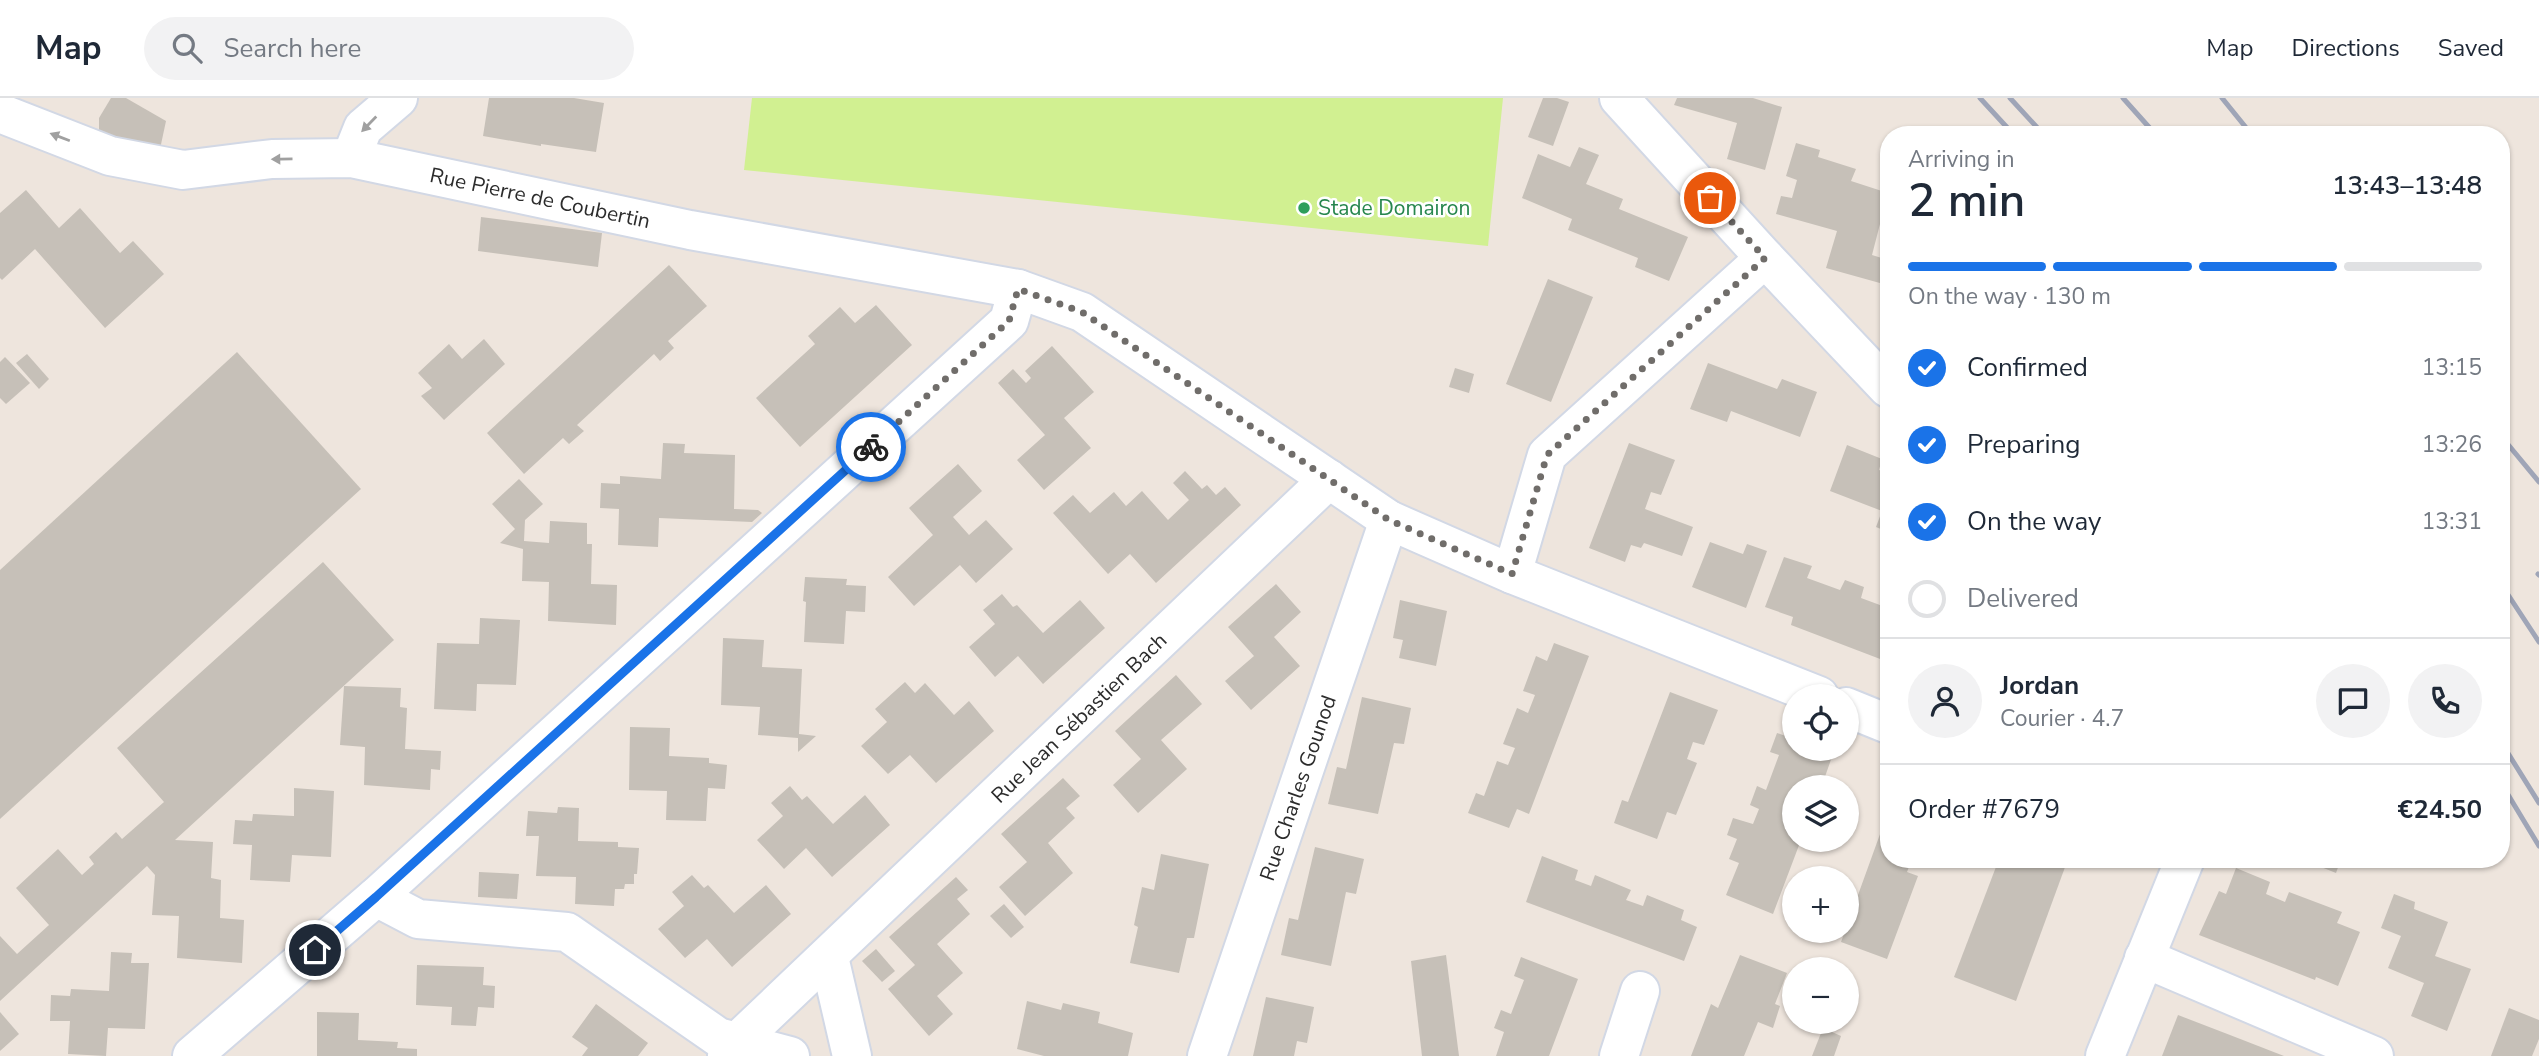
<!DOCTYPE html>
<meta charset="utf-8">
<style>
body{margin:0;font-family:"Nunito Sans",sans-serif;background:#f2f2f3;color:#1f2937;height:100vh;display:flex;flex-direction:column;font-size:26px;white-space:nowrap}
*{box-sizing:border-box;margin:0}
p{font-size:23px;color:#747a83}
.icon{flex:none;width:38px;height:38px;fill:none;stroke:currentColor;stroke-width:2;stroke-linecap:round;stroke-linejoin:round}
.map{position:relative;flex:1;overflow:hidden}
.sheet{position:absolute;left:1880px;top:28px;width:630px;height:742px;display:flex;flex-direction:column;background:#fff;border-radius:28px;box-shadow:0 2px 5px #0004}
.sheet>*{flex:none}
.tools{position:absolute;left:1782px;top:586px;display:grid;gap:14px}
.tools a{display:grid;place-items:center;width:77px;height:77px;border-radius:50%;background:#fff;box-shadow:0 2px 5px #0004;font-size:35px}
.pin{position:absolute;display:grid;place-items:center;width:60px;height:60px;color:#fff;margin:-30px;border:4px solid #fff;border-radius:50%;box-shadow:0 2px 7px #0007}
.courier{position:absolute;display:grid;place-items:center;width:70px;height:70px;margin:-35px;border:5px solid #1a73e8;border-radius:50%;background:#fff;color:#222;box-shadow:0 2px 9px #0007}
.headline em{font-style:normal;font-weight:600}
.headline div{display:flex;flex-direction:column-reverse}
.headline{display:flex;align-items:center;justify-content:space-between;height:119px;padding:0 28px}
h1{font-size:46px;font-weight:600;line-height:52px}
.bar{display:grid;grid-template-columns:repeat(4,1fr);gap:10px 7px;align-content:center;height:84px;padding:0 28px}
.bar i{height:9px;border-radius:5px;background:#e0e1e3}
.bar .active{background:#1a73e8}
.bar p{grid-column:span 4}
.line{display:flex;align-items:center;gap:18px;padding:0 28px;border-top:2px solid #e0e1e3}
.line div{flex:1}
.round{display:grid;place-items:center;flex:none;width:74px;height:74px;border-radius:37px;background:#f2f2f3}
ol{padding:0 28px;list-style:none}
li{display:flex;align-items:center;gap:21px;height:77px}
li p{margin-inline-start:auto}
li .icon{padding:7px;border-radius:50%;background:#1a73e8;color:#fff;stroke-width:4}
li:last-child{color:#747a83}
li i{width:38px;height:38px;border:4px solid #e0e1e3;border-radius:50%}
header{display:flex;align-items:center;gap:42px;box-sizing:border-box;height:98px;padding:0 35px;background:#fff;border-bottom:2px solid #e0e1e3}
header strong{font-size:33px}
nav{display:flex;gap:38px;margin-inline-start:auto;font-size:24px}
.search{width:490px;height:63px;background:#f2f2f3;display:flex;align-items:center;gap:18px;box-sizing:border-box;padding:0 24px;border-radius:38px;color:#747a83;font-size:26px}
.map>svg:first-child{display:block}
.pitch{fill:#d1f091}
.building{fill:#c6c0b8}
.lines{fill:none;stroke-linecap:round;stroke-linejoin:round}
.minor-casing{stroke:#d2d8e5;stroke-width:42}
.minor{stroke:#fff;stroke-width:38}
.rail{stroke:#9fa5b7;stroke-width:5}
.oneway{fill:#a0a0a0}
.done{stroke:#706d6a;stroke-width:7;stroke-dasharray:0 12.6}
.route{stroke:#1a73e8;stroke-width:9}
.leisure-dot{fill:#2e9e5b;stroke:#fff;stroke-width:2.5}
.labels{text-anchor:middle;stroke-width:5;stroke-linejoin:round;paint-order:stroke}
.street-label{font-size:21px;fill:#2c2c2c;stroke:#fff}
.leisure-label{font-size:21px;fill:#27864d;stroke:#fff;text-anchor:start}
</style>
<header>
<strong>Map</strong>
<div class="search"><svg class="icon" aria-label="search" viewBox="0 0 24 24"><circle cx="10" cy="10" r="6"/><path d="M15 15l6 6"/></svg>Search here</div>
<nav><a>Map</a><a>Directions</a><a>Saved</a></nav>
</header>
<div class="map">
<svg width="2539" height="958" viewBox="0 0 2539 958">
<rect width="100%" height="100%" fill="#eee5dd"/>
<!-- pitch -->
<polygon class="pitch" points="752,0 1503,0 1488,148 744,72"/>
<!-- building -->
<g class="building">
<polygon points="111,0 126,0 166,23 160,51 106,38 99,32 99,20"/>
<polygon points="489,0 574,0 604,5 596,54 541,46 541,48 483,38"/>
<polygon points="1543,0 1557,0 1569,4 1553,48 1528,39"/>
<polygon points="1677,0 1753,0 1782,9 1765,72 1727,61 1737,25 1674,7"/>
<polygon points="1796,45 1820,52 1818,59 1856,71 1851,83 1888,95 1872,157 1888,162 1887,187 1826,170 1837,133 1776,116 1781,98 1792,100 1797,82 1786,78"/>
<polygon points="1579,49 1599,57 1586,86 1623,101 1619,111 1688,139 1669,183 1635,169 1638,160 1568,132 1572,121 1522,100 1538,56 1570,69"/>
<polygon points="26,92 59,130 80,110 120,155 133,143 164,176 105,230 35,151 2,182 0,180 0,115"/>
<polygon points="481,119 602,135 598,169 478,153"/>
<polygon points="669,167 707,208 668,243 674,250 660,263 654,256 577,327 584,333 569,346 563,340 524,376 487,335"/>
<polygon points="1548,181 1593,199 1551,304 1506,286"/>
<polygon points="876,207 912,247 800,349 756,300 815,246 808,238 840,209 855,225"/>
<polygon points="484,241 505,266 444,322 421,298 432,290 418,275 449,246 462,261"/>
<polygon points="1052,248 1094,294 1064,320 1091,350 1044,392 1017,362 1045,337 998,285 1013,271 1026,285 1031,280 1025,273"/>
<polygon points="237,254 361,391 0,721 0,472"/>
<polygon points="27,256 49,281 39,291 16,265"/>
<polygon points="5,259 30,285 6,306 0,300 0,264"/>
<polygon points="1708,265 1777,291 1782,281 1817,294 1800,339 1731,313 1727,324 1690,311"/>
<polygon points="1455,270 1474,276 1469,295 1449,289"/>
<polygon points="663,345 685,346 684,355 735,357 734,411 758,412 762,415 752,424 659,420 658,449 618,447 619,411 600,410 601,385 620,386 620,378 661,381"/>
<polygon points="1629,345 1675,362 1661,397 1651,394 1645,411 1693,429 1682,458 1644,445 1641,450 1631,447 1625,464 1589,450"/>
<polygon points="1847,347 1882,361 1879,372 1888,375 1888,434 1876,429 1882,413 1830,393"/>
<polygon points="958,366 982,393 953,419 969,437 986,422 1013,451 976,485 960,467 914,508 888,479 933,437 909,410"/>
<polygon points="1185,373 1202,391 1207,387 1216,397 1225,389 1241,407 1156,485 1130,456 1108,476 1053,415 1073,397 1090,415 1114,394 1126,408 1142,393 1168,422 1189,402 1173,385"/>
<polygon points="519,381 543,406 525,422 524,443 549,445 550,423 587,425 587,446 592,446 591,486 617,487 616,527 548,523 549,484 522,483 523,451 500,445 515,431 492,406"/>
<polygon points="1710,444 1743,456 1747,446 1767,453 1746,510 1692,489"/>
<polygon points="1784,459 1812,468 1807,480 1840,492 1845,482 1864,489 1861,500 1888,510 1888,564 1791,527 1793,519 1765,509"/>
<polygon points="323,464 394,542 175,742 213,744 211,780 221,782 220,820 244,822 242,865 177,860 179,818 152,817 155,777 147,768 0,903 0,838 17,856 49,827 16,790 58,751 82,777 94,766 89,759 116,734 122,741 164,704 117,650"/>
<polygon points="805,479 847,481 846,487 866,488 865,514 846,513 844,546 804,544 806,504 803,503"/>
<polygon points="1276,486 1301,514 1274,539 1300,568 1251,612 1225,583 1254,558 1228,529"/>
<polygon points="1002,496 1013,509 1017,507 1043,535 1080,502 1105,530 1043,586 1018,558 995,579 969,549 995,526 983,512"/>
<polygon points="1400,502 1447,513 1436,568 1399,560 1403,542 1393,540"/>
<polygon points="480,520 520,522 516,587 477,586 476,613 434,611 437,545 479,546"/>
<polygon points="723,540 764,542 762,569 802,571 799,636 816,638 798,654 798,640 758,637 760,609 721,607"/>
<polygon points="1554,545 1589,558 1529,716 1517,711 1509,730 1468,715 1476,695 1484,698 1497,663 1508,667 1515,650 1503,646 1517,610 1528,615 1535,597 1523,593 1536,558 1547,563"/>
<polygon points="1176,577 1202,606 1161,642 1187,671 1138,715 1113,687 1141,661 1115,633"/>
<polygon points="905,584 915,595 925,585 954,617 969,603 994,633 936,685 910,657 888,676 861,648 887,624 875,611"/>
<polygon points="344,588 401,590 400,609 407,610 405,651 441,653 440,672 431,671 430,692 364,687 365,649 340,647"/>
<polygon points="1670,594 1718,612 1704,647 1693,644 1687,661 1697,665 1676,717 1667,714 1657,741 1614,725 1622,702 1628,704"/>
<polygon points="1362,599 1411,610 1404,646 1394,645 1378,716 1328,706 1337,669 1346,671"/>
<polygon points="630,629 670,630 669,658 709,660 709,665 727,667 725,691 708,690 706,723 666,722 667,693 629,692"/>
<polygon points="1777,635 1794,641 1794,651 1819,651 1833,656 1821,690 1794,690 1794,742 1801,742 1773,816 1726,797 1739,765 1729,761 1737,741 1727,737 1733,720 1753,726 1759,711 1750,707 1757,688 1766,692 1779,657 1770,654"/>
<polygon points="1063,680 1080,698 1066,710 1075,720 1048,745 1073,775 1025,818 999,789 1027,764 1001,736"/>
<polygon points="790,688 802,702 807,698 833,726 865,697 890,727 832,779 806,750 784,771 757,742 783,718 771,705"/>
<polygon points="294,690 334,693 331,759 292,757 290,784 250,782 252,747 233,746 235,722 252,723 253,716 294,718"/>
<polygon points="558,709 579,710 578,743 618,744 618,749 639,750 637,776 634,776 634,786 625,786 624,791 615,791 614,808 575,806 576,779 536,778 539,738 526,738 528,713 557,715"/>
<polygon points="1888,714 1888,761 1912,761 1907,774 1918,778 1887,861 1841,844"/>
<polygon points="1315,749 1364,761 1356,796 1346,794 1331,868 1281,857 1289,820 1298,822"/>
<polygon points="1161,756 1209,766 1194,840 1187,840 1179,875 1130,865 1138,829 1134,827 1142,789 1154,792"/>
<polygon points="1542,758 1578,772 1575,782 1591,788 1595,777 1631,792 1626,802 1643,808 1647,797 1684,812 1681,822 1697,829 1684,863 1526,804"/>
<polygon points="1999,761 2068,761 2016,903 1954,879"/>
<polygon points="2301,761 2341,761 2336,775"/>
<polygon points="2236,770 2270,784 2266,796 2285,804 2289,794 2342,814 2337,825 2360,834 2338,888 2316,879 2315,882 2199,837 2219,793 2226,796"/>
<polygon points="479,774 519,776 517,801 478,799"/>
<polygon points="692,777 704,790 708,787 734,815 766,787 791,816 732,869 707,841 685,860 658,831 684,808 672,794"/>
<polygon points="956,779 968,792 957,801 970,816 937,846 963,875 937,898 953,916 929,938 888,891 915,867 889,839"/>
<polygon points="2394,796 2415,804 2414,811 2448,824 2435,858 2471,871 2447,933 2411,918 2424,885 2388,870 2401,838 2381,830"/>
<polygon points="1004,806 1024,829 1011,840 990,818"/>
<polygon points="876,851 895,873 882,884 862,863"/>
<polygon points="111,854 132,855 131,865 149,865 145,931 108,930 106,958 68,956 70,923 50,923 51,897 70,898 71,891 109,893"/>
<polygon points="1446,857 1459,958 1422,958 1411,863"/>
<polygon points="1740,857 1787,875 1775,906 1780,908 1773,930 1758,924 1744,958 1691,958 1711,906 1718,910"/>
<polygon points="1521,859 1578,881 1549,958 1496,958 1504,934 1494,930 1501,912 1511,916 1524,882 1514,878"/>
<polygon points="417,867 484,869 483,887 495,888 494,910 478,909 476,928 451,927 452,909 416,907"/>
<polygon points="1266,899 1314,909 1307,945 1297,943 1294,958 1253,958"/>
<polygon points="1027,903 1061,912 1063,905 1100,914 1098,925 1133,935 1128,958 1044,958 1017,951"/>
<polygon points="596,906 648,945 638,958 582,958 588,950 572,939"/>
<polygon points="2509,910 2539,922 2539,941 2532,958 2491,958"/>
<polygon points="0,914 19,936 0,953"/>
<polygon points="317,914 359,915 358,942 398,944 397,950 417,951 417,958 317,958"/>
<polygon points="2178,917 2230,937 2284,958 2162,958"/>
<polygon points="1823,930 1841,938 1834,958 1812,958"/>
</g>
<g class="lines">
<!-- minor casing -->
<g class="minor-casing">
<g id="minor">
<polyline points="1619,0 1765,160 1888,290"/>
<polyline points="0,15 110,58 183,72 272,61 351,60 690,132 1018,191 1082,214 1389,422 1512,476 1819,598"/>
<polyline points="351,60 363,30 398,0"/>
<polyline points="1512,476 1547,357 1765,160"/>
<polyline points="1846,609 1888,626"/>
<polyline points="376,799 418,821 567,834 718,939 790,958"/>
<polyline points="829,859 852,958"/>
<polyline points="2144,860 2374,958"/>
<polyline points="192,958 376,799 1009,223 1018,191"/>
<polyline points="727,958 736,945 1329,381"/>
<polyline points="1207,958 1389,422"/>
<polyline points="1619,958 1640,893"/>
<polyline points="2105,958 2185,761"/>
</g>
</g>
<!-- minor -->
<use href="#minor" class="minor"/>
<!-- rail -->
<g class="rail">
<polyline points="1980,0 2014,37"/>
<polyline points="2010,0 2044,37"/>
<polyline points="2123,0 2156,37"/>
<polyline points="2222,0 2252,37"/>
<polyline points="2501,338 2539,384"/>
<polyline points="2538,476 2539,477"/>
<polyline points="2501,486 2539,544"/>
<polyline points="2501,644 2539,705"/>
<polyline points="2501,685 2539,748"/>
</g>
</g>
<!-- one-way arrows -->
<defs><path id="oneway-solid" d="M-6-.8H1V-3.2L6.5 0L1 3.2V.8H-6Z" transform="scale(1.75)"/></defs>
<g class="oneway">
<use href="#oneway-solid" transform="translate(369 26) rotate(134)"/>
<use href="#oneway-solid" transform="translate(60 39) rotate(-159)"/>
<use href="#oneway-solid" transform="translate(282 61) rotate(179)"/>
</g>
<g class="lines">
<!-- done -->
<polyline class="done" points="871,349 1009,223 1018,191 1082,214 1389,422 1512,476 1547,357 1765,160 1710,100"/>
<!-- route -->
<polyline class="route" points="315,852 376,799 871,349"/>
</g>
<!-- markers -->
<circle class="leisure-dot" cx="1304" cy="110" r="7"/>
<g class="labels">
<!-- street labels -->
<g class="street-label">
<text transform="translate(540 100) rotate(12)" y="7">Rue Pierre de Coubertin</text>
<text transform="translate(1079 620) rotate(-44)" y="7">Rue Jean Sébastien Bach</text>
<text transform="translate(1298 690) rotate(-71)" y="7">Rue Charles Gounod</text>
</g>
<!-- leisure labels -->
<g class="leisure-label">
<text x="1318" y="117">Stade Domairon</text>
</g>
</g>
</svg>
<div class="tools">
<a><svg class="icon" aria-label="locate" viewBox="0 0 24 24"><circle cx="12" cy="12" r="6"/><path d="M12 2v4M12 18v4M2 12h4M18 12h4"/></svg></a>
<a><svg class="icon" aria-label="layers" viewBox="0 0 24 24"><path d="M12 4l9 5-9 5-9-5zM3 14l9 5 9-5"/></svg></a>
<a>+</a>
<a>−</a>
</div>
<div class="pin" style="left:1710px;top:100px;background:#ea580c"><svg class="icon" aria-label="bag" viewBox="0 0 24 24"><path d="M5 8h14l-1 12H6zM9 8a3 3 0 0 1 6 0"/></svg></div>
<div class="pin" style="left:315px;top:852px;background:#1f2937"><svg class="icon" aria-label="home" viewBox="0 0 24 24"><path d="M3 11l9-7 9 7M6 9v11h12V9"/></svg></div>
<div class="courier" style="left:871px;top:349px"><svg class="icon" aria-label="bike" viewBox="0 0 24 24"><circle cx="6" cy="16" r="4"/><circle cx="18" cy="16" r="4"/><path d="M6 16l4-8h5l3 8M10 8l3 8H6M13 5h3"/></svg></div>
<section class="sheet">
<div class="headline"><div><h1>2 min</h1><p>Arriving in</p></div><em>13:43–13:48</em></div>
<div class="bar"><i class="active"></i><i class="active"></i><i class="active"></i><i></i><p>On the way · 130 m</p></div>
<ol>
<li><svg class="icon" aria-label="check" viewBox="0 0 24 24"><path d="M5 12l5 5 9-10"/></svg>Confirmed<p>13:15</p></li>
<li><svg class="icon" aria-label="check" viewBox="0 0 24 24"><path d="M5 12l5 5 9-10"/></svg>Preparing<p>13:26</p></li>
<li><svg class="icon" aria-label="check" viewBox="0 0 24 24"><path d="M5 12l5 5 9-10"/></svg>On the way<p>13:31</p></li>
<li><i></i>Delivered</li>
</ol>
<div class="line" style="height:126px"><a class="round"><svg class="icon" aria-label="person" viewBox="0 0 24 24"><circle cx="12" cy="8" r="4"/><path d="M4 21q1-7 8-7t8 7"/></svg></a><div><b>Jordan</b><p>Courier · 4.7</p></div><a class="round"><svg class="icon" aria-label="chat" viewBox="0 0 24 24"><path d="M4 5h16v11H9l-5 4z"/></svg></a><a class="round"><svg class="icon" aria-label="phone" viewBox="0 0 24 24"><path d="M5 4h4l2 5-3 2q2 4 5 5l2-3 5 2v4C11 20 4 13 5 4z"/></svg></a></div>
<div class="line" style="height:91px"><div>Order #7679</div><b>€24.50</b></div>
</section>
</div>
